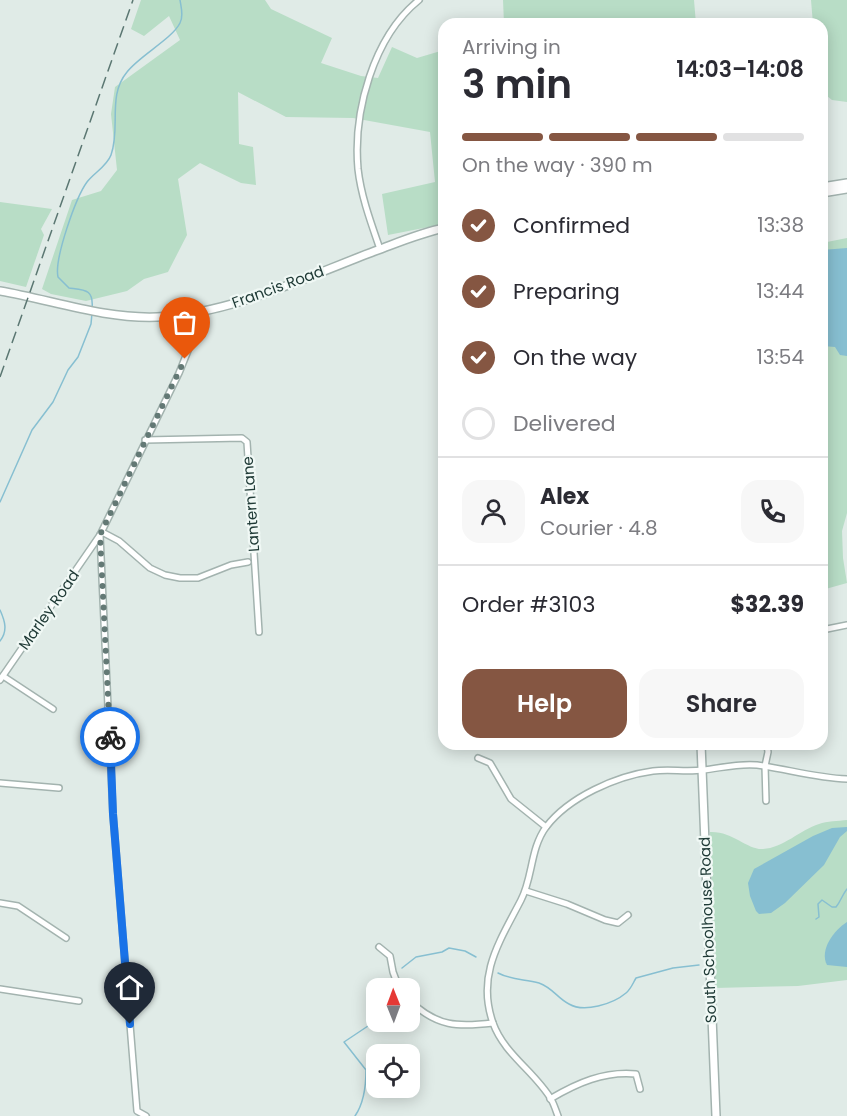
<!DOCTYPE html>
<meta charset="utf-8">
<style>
body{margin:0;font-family:Poppins,sans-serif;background:#f7f7f7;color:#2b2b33;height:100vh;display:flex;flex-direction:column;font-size:22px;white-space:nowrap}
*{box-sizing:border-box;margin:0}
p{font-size:20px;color:#7c7c81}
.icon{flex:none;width:33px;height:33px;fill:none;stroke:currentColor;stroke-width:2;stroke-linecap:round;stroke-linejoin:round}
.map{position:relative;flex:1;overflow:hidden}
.side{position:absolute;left:438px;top:18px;width:390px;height:732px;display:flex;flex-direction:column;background:#fff;border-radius:18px;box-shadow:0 3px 15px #0003}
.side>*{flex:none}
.needle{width:39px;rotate:359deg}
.tools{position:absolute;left:366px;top:978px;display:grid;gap:12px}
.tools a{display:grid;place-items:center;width:54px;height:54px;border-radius:12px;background:#fff;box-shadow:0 3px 15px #0003;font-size:30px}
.pin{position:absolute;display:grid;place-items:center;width:51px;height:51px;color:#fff;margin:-62px -26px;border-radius:50% 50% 50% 0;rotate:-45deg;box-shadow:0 0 6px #0007}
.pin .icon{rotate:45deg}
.courier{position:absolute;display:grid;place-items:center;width:60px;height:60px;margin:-30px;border:4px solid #1a73e8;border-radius:50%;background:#fff;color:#222;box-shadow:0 2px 8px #0007}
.overview em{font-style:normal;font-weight:600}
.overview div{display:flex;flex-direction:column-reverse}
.overview{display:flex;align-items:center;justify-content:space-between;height:102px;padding:0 24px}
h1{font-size:39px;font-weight:600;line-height:45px}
.bar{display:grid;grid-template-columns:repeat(4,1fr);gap:9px 6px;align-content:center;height:72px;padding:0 24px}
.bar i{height:8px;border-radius:4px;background:#e1e1e2}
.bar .active{background:#855642}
.bar p{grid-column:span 4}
.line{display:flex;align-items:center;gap:15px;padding:0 24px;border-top:2px solid #e1e1e2}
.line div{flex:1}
.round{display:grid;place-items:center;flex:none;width:63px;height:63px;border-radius:18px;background:#f7f7f7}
ol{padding:0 24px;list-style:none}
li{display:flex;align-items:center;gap:18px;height:66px}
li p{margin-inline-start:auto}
li .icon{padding:6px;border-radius:50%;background:#855642;color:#fff;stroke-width:4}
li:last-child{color:#7c7c81}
li i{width:33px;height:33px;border:3px solid #e1e1e2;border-radius:50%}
.cta{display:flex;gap:12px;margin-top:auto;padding:12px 24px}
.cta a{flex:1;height:69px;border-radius:18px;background:#855642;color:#fff;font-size:24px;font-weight:600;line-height:69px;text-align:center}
.cta a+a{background:#f7f7f7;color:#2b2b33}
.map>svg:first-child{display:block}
.green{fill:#b8ddc6}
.water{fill:#87bfd1}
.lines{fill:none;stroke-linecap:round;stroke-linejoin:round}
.stream{stroke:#87bfd1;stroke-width:1.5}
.minor-casing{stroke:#a3b3af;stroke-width:8}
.tertiary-casing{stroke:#a3b3af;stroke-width:10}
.minor{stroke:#fff;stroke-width:5}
.tertiary{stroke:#fff;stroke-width:7}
.rail{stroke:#5b7772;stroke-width:1.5;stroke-dasharray:12 6;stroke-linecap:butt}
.done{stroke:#637975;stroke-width:6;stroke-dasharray:0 10.8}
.route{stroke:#1a73e8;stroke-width:8}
.labels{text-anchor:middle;stroke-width:4.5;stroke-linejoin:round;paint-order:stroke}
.street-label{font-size:15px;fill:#203b37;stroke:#f0f8f5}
</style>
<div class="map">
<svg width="847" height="1116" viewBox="0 0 847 1116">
<rect width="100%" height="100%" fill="#e0ebe7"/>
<!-- green -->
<g class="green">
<polygon points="141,0 265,0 271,9 332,38 321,63 361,76 378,78 392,47 417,58 444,50 444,224 388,235 382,194 435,182 430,132 353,118 286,117 238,92 239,144 253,147 256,185 241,183 200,163 178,179 187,235 168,272 144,279 127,291 86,301 51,294 42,289 72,200 101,191 117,170 111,114 115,87 180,40 169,16 144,36 131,29"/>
<polygon points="503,0 694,0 696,24 504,24"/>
<polygon points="811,0 847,0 847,102 832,100 822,92 822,24 813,24"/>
<polygon points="0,202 52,209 41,229 44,235 26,287 0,281"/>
<polygon points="847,238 847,513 842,531 843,558 847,583 822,590 822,243"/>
<path d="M847,820V980L798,986L715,988L710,832C733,831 747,850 763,849C783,848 800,830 819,824C827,821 838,821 847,820Z"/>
</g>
<!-- water -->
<g class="water">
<polygon points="847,248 847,356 840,355 835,347 822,346 822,250"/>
<polygon points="847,827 847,831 840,837 824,865 785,903 771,913 759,914 756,911 750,896 748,883 754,869 813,836 832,828"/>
<path d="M847,922V967L827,965C819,950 834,930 847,922Z"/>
</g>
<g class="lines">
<!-- stream -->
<g class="stream">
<path d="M92,309C94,289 85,290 69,288L58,277C54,259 76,197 87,182C94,173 107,166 111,155C121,127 107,96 127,72C139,56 172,39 180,23C184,16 181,7 180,0"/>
<polyline points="0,502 32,430 53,402 68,370 78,357 91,324 92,313"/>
<path d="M0,610C5,621 8,631 0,641"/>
<path d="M816,919L819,917L818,904L822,900L832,907H836C841,901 842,895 847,889"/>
<polyline points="402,968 416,957 442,952 449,948 465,951 476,957"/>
<path d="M498,973C511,980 525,979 539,983C553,988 557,998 569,1004C584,1013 613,1004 626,993C631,989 633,983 636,978L673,968L699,965"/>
<path d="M355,1116C364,1103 366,1085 366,1070L344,1042L371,1024L376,1018"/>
</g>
<!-- minor casing -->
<g class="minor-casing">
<g id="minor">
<path d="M380,249C371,223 361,196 358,169C353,112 373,37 419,0"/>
<polyline points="145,440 242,438 247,442 259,632"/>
<polyline points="102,532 119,541 150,568 165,575 180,578 198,578 231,565 248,562"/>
<polyline points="100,535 113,814 137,1111 146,1116"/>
<polyline points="822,630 847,625"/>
<polyline points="3,676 53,709"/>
<polyline points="0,680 100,535 179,373 204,311"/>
<polyline points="478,758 490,763 511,799 546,827"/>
<polyline points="0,783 59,788"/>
<polyline points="766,801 765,766 768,752 767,744"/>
<polyline points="526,891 567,904 605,920 618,923 628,915"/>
<polyline points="0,903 18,906 66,938"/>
<polyline points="379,947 390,956 393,972 399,988"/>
<polyline points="0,989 79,1001"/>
<path d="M410,1001C437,1027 458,1027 493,1023"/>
<path d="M550,1099C577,1083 604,1071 636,1074L640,1089"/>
<path d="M558,1116C556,1111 554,1104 551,1099C535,1072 504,1054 493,1023C476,975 500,941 521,900C533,877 530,849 546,827C569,797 616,776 653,771C669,769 686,772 703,770C721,768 739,763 757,765C787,769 816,778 847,779"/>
</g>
</g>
<!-- tertiary casing -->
<g class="tertiary-casing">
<g id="tertiary">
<polyline points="822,187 847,183"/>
<polyline points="822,193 847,189"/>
<path d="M0,291C52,300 104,319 157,317C231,314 306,277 375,251C397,243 420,233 444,228"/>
<polyline points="701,744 716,1116"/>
</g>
</g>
<!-- minor -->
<use href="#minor" class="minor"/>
<!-- tertiary -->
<use href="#tertiary" class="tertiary"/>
<!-- rail -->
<polyline class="rail" points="0,377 133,0"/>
</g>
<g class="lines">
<!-- done -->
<polyline class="done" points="110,737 100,535 185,359"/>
<!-- route -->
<polyline class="route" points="110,737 113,814 130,1024"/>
</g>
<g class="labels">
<!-- street labels -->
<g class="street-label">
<text transform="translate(278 287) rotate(-20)" y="5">Francis Road</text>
<text transform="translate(251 504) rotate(-94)" y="5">Lantern Lane</text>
<text transform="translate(49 610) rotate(-55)" y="5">Marley Road</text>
<text transform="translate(708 930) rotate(-92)" y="5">South Schoolhouse Road</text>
</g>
</g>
</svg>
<div class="tools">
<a><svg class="needle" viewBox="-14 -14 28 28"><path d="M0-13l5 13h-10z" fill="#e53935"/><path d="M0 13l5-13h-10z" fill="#7c7c81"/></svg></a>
<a><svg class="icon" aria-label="locate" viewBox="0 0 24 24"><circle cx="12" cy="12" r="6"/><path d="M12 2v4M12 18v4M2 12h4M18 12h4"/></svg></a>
</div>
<div class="pin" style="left:185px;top:359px;background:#ea580c"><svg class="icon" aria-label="bag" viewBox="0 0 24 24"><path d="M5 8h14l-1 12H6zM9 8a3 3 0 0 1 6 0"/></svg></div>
<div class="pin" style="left:130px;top:1024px;background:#1f2937"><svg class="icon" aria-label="home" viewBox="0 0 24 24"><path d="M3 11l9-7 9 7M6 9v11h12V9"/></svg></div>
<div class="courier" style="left:110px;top:737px"><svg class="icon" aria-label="bike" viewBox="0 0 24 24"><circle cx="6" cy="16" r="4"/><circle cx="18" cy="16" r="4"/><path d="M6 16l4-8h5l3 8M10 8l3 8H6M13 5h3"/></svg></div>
<section class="side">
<div class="overview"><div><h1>3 min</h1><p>Arriving in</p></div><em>14:03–14:08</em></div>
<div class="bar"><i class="active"></i><i class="active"></i><i class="active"></i><i></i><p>On the way · 390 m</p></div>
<ol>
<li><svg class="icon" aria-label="check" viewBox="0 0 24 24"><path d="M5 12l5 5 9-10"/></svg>Confirmed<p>13:38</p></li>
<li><svg class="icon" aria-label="check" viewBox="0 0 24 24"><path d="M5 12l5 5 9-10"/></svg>Preparing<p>13:44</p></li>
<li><svg class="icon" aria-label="check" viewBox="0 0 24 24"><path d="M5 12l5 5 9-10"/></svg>On the way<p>13:54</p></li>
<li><i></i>Delivered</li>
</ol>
<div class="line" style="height:108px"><a class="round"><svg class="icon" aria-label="person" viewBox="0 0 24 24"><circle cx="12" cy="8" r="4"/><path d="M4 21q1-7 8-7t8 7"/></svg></a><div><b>Alex</b><p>Courier · 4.8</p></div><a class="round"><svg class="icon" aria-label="phone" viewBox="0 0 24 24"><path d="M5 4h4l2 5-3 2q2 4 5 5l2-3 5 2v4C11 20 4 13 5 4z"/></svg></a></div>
<div class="line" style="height:78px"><div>Order #3103</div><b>$32.39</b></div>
<div class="cta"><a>Help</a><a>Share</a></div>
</section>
</div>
